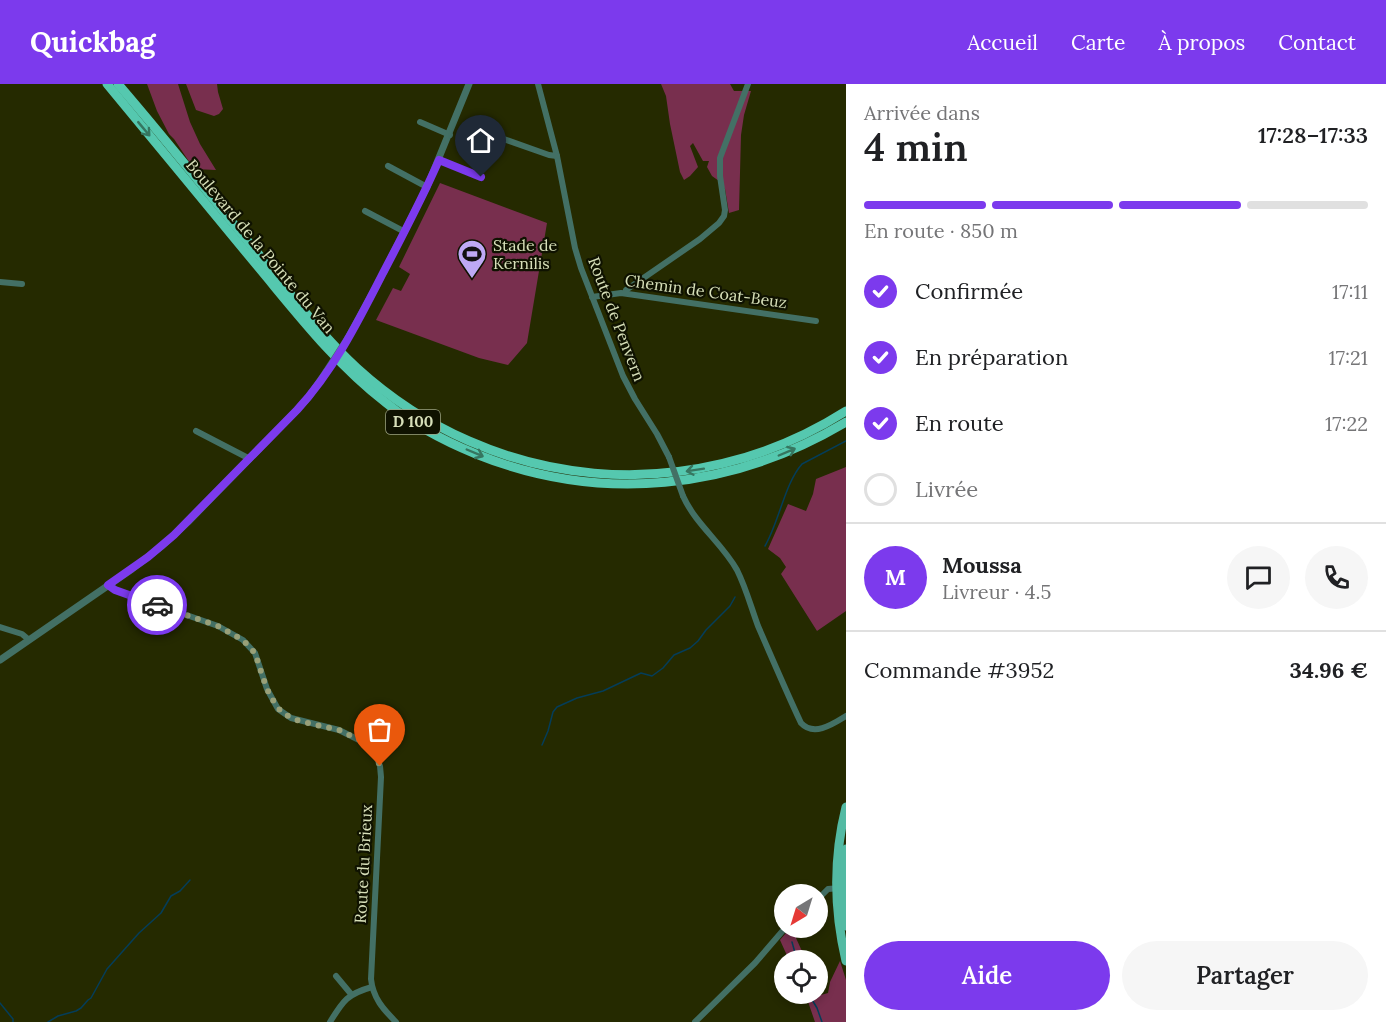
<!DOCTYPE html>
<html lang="fr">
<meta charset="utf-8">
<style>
body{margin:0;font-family:Lora,serif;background:#f6f6f6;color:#202124;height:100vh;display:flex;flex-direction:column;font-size:22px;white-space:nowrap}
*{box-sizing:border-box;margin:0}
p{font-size:20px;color:#757577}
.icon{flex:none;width:33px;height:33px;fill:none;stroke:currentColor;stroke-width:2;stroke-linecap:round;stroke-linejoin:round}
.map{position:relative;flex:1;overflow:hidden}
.drawer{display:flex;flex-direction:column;background:#fff;width:540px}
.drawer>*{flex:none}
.needle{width:39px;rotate:218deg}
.controls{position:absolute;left:774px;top:800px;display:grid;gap:12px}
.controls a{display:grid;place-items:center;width:54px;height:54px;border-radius:50%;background:#fff;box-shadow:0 3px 9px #0003;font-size:30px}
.pin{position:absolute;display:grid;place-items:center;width:51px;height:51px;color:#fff;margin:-62px -26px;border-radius:50% 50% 50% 0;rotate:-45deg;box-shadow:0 0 6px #0007}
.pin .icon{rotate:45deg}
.courier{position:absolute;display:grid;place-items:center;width:60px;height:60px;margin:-30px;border:4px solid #7c3aed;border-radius:50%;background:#fff;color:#222;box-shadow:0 2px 8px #0007}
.head em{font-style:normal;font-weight:600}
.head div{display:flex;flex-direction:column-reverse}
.head{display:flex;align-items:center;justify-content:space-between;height:102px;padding:0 18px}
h1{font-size:39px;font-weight:600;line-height:45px}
.bar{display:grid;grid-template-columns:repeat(4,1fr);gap:9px 6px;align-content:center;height:72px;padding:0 18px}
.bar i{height:8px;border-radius:4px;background:#e0e0e0}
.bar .active{background:#7c3aed}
.bar p{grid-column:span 4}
.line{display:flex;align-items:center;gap:15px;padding:0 18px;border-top:2px solid #e0e0e0}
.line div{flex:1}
.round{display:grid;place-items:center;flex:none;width:63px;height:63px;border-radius:32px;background:#f6f6f6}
ol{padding:0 18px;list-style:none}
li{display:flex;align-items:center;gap:18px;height:66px}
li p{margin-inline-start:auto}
li .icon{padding:6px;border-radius:50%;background:#7c3aed;color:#fff;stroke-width:4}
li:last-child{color:#757577}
li i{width:33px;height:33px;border:3px solid #e0e0e0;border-radius:50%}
.cta{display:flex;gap:12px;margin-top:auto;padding:12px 18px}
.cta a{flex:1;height:69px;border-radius:36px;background:#7c3aed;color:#fff;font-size:24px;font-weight:600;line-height:69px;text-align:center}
.cta a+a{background:#f6f6f6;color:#202124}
header{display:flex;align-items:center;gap:36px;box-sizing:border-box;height:84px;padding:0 30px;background:#7c3aed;color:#fff}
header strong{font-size:28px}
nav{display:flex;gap:33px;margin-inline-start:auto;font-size:21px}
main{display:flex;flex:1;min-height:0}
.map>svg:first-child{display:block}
.green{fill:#782f4e}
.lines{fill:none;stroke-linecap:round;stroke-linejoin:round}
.stream{stroke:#043d59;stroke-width:1.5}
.minor{stroke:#437065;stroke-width:6}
.tertiary{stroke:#437065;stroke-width:7}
.primary{stroke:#53baa3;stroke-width:9}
.trunk{stroke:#55c8af;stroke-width:9}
.minor-bridge{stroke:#437065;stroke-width:6}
.tertiary-bridge{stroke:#437065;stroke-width:7}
.oneway{stroke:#367660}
.done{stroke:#99a078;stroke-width:6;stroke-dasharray:0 10.8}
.route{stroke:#7c3aed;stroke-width:8}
.labels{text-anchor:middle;stroke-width:4.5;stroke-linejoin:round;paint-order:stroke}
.shield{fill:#0f1200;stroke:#9ca282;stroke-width:1.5}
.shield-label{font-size:15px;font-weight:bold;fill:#d8e0b9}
.poi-label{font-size:16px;fill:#d8e0b9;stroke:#0f1200;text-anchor:start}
.street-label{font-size:16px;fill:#d8e0b9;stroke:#0f1200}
</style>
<header>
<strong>Quickbag</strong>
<nav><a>Accueil</a><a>Carte</a><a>À propos</a><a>Contact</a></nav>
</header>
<main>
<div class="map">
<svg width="846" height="938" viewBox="0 0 846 938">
<rect width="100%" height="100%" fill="#252a00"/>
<!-- green -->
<g class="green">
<polygon points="147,0 178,0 190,38 200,60 216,86 194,85 174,55 169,50 157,27"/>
<polygon points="186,0 217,0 218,8 223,25 219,30 214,32 196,26"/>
<polygon points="661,0 730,0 734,7 751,7 744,31 741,51 739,126 729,129 725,105 719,97 712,92 707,83 709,77 703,77 693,59 690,62 698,83 690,92 684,96 680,88 670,40 666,12"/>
<polygon points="440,99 547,139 527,259 508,281 479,274 376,236 393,204 401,207 410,190 399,183"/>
<polygon points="846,383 846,527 817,547 781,490 786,483 780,474 768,465 788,420 806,427 813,410 816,395"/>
<polygon points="791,843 799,843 796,854 806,876 789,876 780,856"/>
<polygon points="840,877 846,896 846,938 815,938 805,909 818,909 818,902 821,911 828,909 830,898"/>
</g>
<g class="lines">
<!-- stream -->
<g class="stream">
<path d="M765,462C779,438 785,399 802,380L846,357"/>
<polyline points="542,661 548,647 553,628 557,623 577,614 603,607 641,589 652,592 663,584 674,571 690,564 698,557 706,546 730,522 735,513"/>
<polyline points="792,858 797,876"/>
<polyline points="808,909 817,924 822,938"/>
<polyline points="0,919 13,935 13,938"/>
<polyline points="48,938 58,932 76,927 81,924 88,916 91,914 107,885 139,849 161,829 171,812 180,807 190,796"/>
</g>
<!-- minor -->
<g class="minor">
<polyline points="538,0 557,72 575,164 581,184 623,292 635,315 657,350 669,373"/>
<polyline points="420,38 450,51"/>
<polyline points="498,53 549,71 557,72"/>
<polyline points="439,76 481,93"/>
<polyline points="388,82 427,103"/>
<polyline points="365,127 405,148"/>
<polyline points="0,198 22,200"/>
<polyline points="625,209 626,206 629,204 700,155 719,139 724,132 725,126 720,92 720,74 748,0"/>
<polyline points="592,213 621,209 816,237"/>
<polyline points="196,347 250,375"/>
<path d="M683,412C696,441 722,459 737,486C746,504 751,523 758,542C772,574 786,607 801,639C814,653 833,640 846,632"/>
<path d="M108,501L115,506L218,542L243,556L255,569L267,605L278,625L291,634L339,646L367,660L375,669L380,682L381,693L371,895C373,914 383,925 396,938"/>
<polyline points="0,543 22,550 28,555"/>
<polyline points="818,815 828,805 840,804"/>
<polyline points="336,892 351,910"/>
<path d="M330,938C343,917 347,910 372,903"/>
<polyline points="695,938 755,879 786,843"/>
</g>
<!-- tertiary -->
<g class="tertiary">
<polyline points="348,254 377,201 427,103 469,0"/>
<polyline points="0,576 132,485 162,462 188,438 297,326 308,314 326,288"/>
</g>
<!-- primary -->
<g class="primary">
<path d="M846,723C833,775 834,826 846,877"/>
<polyline points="846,765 843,813 846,842"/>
</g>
<!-- trunk -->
<g class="trunk">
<path d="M107,0C158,61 208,123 259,184C299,232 336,280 385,318C412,340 444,357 476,370C600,420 732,406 846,338"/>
<path d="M118,0C168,58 216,119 265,178C294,214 322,252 357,284C493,408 690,426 846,327"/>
</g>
<!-- minor-bridge -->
<polyline class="minor-bridge" points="669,373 683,412"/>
<!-- tertiary-bridge -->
<polyline class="tertiary-bridge" points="326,288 348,254"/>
</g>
<!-- one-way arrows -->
<defs><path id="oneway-shaft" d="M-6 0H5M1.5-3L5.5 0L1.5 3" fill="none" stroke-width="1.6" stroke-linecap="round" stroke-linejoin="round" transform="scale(1.5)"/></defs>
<g class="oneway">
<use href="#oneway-shaft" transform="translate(144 45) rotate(50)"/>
<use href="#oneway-shaft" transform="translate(787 368) rotate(-23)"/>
<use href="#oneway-shaft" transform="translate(475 369) rotate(23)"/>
<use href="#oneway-shaft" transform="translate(695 386) rotate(171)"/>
</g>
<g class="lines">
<!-- done -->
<polyline class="done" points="157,521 218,542 243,556 255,569 263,594 270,612 282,629 299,637 339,646 362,657 373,665 380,682"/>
<!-- route -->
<path class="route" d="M157,521L115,506L108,501L148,473L174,451L297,326C334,286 359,236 383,189C403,151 422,115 439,76L481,93"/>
</g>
<!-- icons -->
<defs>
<g id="stadium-pin" transform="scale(1.5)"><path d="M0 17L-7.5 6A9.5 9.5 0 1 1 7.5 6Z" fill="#bea9f5" stroke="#0f1200"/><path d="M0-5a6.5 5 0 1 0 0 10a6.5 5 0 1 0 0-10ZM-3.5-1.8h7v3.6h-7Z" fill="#111"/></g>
</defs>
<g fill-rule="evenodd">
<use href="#stadium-pin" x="472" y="170"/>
</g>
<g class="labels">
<!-- shield labels -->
<rect class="shield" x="386" y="326" width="54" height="24" rx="4.5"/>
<g class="shield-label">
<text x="413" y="343">D 100</text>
</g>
<!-- poi labels -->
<g class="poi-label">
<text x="493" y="167">Stade de<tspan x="493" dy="18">Kernilis</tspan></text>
</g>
<!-- street labels -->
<g class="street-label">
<text transform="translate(261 162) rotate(50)" y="6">Boulevard de la Pointe du Van</text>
<text transform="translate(706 207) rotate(8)" y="6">Chemin de Coat-Beuz</text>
<text transform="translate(617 235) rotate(69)" y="6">Route de Penvern</text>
<text transform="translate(363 780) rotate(-87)" y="6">Route du Brieux</text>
</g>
</g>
</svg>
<div class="controls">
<a><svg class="needle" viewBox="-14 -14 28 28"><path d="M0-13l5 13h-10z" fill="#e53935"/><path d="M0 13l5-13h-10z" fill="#757577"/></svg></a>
<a><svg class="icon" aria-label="locate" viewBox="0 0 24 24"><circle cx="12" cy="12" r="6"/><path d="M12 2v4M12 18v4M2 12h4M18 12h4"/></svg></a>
</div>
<div class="pin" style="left:380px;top:682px;background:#ea580c"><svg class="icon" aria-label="bag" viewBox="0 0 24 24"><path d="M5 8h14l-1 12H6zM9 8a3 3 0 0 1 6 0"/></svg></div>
<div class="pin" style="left:481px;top:93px;background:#1f2937"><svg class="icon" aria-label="home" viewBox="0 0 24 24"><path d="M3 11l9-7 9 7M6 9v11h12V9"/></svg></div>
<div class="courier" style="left:157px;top:521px"><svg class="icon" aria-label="car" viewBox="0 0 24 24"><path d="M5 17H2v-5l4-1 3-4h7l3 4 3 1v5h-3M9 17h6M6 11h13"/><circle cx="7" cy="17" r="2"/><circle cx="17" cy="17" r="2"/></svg></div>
</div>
<section class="drawer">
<div class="head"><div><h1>4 min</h1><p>Arrivée dans</p></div><em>17:28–17:33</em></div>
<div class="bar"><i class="active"></i><i class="active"></i><i class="active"></i><i></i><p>En route · 850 m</p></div>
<ol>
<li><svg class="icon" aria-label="check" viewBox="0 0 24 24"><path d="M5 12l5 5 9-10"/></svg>Confirmée<p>17:11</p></li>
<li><svg class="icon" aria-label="check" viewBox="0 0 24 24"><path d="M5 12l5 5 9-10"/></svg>En préparation<p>17:21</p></li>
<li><svg class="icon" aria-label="check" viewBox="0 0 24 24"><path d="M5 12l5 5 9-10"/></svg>En route<p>17:22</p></li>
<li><i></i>Livrée</li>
</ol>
<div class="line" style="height:108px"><b class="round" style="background:#7c3aed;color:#fff">M</b><div><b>Moussa</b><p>Livreur · 4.5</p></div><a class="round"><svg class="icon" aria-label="chat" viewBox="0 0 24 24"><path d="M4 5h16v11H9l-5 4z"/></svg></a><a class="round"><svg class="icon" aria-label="phone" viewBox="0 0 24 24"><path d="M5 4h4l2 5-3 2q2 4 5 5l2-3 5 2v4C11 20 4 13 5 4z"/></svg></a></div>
<div class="line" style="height:78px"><div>Commande #3952</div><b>34.96 €</b></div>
<div class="cta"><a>Aide</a><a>Partager</a></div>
</section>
</main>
